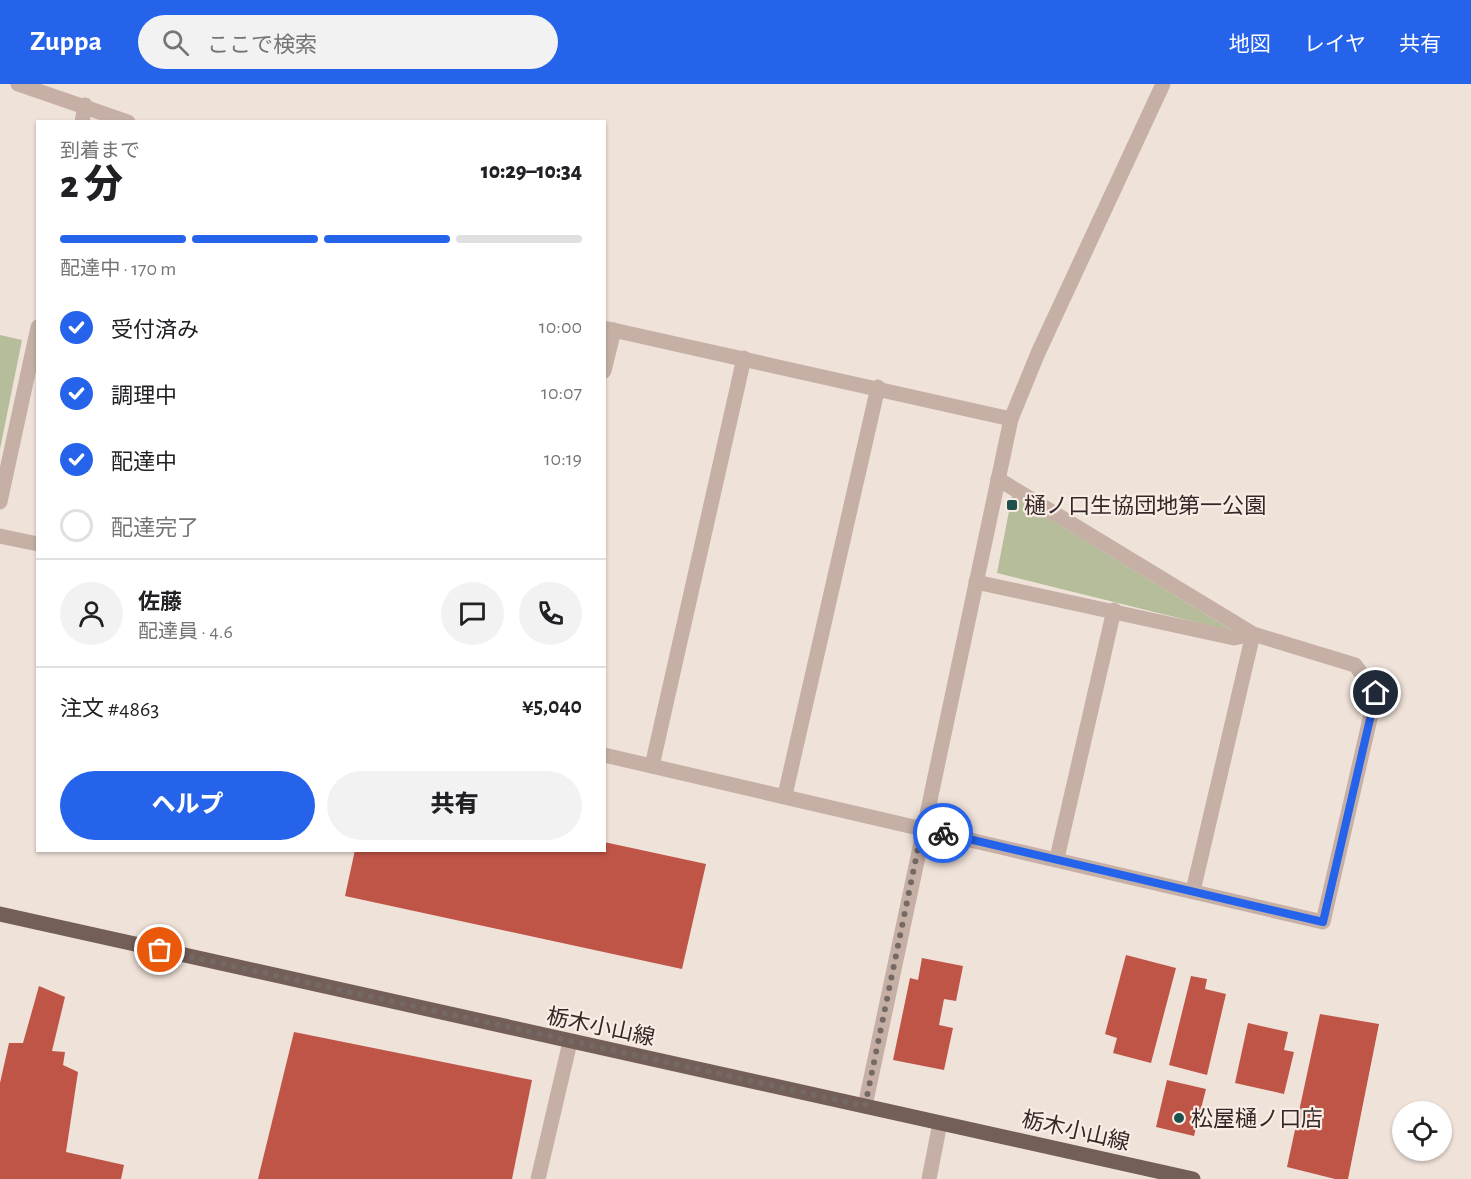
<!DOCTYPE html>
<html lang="ja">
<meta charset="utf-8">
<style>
body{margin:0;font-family:"Alegreya Sans","Noto Sans JP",sans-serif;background:#f2f2f2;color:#202124;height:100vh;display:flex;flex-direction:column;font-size:22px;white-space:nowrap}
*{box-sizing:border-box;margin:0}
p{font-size:20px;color:#757577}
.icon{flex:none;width:33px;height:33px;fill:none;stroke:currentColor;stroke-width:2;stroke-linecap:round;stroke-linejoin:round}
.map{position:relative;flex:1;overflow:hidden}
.panel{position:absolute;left:36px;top:36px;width:570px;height:732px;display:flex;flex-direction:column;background:#fff;border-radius:0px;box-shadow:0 2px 4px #0004}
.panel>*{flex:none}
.buttons{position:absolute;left:1392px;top:1017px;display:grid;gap:12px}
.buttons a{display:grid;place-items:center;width:60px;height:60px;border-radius:50%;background:#fff;box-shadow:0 2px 4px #0004;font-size:30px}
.pin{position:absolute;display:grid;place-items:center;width:51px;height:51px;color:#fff;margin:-26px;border:3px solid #fff;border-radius:50%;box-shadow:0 2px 6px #0007}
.courier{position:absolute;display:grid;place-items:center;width:60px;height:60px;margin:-30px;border:4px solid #2563eb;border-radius:50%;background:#fff;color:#222;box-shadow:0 2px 8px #0007}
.headline em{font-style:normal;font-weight:800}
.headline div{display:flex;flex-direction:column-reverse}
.headline{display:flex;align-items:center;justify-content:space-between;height:102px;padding:0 24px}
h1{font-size:39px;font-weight:800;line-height:45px}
.bar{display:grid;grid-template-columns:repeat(4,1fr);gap:9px 6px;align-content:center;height:72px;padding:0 24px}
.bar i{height:8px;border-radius:4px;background:#e0e0e0}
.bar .on{background:#2563eb}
.bar p{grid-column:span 4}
.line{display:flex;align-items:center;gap:15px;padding:0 24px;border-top:2px solid #e0e0e0}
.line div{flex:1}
.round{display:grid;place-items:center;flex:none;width:63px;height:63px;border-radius:32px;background:#f2f2f2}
ol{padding:0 24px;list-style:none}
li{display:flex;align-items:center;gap:18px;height:66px}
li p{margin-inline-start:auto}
li .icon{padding:6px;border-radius:50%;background:#2563eb;color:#fff;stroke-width:4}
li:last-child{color:#757577}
li i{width:33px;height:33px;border:3px solid #e0e0e0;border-radius:50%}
.primary-button{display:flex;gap:12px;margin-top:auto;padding:12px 24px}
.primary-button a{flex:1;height:69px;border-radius:36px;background:#2563eb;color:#fff;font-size:24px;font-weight:800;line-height:69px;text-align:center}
.primary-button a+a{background:#f2f2f2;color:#202124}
header{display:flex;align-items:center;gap:36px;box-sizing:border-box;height:84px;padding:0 30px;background:#2563eb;color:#fff}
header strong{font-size:28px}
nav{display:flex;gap:33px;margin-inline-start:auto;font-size:21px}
.search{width:420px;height:54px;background:#f2f2f2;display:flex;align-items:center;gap:15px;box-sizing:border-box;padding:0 21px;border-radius:33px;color:#757577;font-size:22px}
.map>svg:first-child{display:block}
.green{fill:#b6bd9a}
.building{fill:#bf5547}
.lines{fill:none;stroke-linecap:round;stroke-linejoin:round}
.minor{stroke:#c6b0a6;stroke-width:15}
.primary{stroke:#745e58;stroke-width:15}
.done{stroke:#756965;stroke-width:6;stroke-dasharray:0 10.8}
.route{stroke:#2563eb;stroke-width:8}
.poi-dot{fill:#1e514e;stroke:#f8ece4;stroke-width:2}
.labels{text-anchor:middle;stroke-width:4.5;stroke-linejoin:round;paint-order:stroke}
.poi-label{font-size:22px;fill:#332826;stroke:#f8ece4;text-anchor:start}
.street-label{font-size:22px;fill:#332826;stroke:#f8ece4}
</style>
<header>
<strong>Zuppa</strong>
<div class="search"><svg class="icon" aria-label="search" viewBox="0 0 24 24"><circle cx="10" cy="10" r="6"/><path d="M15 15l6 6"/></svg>ここで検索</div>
<nav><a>地図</a><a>レイヤ</a><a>共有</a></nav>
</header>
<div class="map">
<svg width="1471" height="1095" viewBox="0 0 1471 1095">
<rect width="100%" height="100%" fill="#efe2d9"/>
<!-- green -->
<g class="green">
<polygon points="0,251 22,256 0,365"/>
<polygon points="1012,412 1235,548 997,489"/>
</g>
<!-- building -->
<g class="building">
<polygon points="604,758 706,780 682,885 345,812 355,766 604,766"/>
<polygon points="1126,871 1176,884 1151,979 1113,969 1117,954 1105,950"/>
<polygon points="922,874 963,882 956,917 944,915 939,941 953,944 944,986 893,976 910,894 918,896"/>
<polygon points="1191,892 1207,895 1205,905 1226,910 1207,991 1169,981"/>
<polygon points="39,902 65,913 52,967 65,968 63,981 78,988 66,1068 124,1081 121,1095 0,1095 0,999 9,959 23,959"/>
<polygon points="1320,930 1379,940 1348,1095 1335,1095 1287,1083"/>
<polygon points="1248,939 1288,948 1284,966 1294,968 1284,1010 1235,999"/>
<polygon points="294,948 532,996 512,1095 258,1095"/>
<polygon points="1167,996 1206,1005 1194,1052 1156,1043"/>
</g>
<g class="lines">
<!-- minor -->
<g class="minor">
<polyline points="18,0 128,38"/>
<polyline points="82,38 85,21"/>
<polyline points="604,244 1011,335"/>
<polyline points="604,287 614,246"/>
<polyline points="0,418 38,243"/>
<polyline points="0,452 38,460"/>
<polyline points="976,498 1234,554 1253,550 1193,807"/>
<polyline points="604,671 1323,838 1376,609 1355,581 1253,550 998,395"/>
<polyline points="652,682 744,274"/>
<polyline points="785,711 878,303"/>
<polyline points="1057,774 1114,526"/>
<polyline points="865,1022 1011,335 1038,269 1163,0"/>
<polyline points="538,1095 570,958"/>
<polyline points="929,1095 940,1039"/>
</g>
<!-- primary -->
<polyline class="primary" points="0,830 1193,1095"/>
</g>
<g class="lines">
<!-- done -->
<polyline class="done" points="160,866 865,1022 922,745 943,749"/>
<!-- route -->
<polyline class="route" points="943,749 1323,838 1376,609"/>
</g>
<!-- markers -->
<g class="poi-dot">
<rect x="1006" y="415" width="12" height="12" rx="3"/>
<circle cx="1179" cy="1034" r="6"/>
</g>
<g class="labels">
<!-- poi labels -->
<g class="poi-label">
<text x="1024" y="429">樋ノ口生協団地第一公園</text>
<text x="1191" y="1042">松屋樋ノ口店</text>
</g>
<!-- street labels -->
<g class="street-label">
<text transform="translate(601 942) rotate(12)" y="8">栃木小山線</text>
<text transform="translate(1076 1046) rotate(13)" y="8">栃木小山線</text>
</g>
</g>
</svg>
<div class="buttons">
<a><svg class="icon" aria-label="locate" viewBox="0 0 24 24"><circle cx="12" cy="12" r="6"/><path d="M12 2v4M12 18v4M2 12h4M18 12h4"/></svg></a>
</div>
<div class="pin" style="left:160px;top:866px;background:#ea580c"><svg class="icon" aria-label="bag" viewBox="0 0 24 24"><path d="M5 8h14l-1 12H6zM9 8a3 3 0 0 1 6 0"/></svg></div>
<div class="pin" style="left:1376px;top:609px;background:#1f2937"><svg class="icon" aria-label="home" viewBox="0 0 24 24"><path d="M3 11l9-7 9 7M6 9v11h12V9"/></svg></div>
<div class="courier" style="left:943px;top:749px"><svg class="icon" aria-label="bike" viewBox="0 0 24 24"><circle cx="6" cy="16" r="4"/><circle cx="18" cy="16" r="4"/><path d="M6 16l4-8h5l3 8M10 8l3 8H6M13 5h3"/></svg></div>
<section class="panel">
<div class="headline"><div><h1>2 分</h1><p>到着まで</p></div><em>10:29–10:34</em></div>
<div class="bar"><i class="on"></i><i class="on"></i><i class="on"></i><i></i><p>配達中 · 170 m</p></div>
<ol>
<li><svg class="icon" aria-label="check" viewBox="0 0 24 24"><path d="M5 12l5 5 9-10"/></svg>受付済み<p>10:00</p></li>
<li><svg class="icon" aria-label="check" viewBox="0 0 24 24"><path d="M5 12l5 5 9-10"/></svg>調理中<p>10:07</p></li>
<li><svg class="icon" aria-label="check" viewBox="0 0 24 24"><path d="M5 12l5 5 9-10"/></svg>配達中<p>10:19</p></li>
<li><i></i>配達完了</li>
</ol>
<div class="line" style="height:108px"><a class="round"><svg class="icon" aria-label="person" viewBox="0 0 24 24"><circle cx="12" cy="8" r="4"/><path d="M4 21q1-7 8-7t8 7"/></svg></a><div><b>佐藤</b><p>配達員 · 4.6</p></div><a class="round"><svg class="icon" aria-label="chat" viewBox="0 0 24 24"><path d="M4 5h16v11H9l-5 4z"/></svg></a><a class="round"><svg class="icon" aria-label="phone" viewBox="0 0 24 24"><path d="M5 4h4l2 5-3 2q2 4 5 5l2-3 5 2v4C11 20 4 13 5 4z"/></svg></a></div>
<div class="line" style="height:78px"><div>注文 #4863</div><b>¥5,040</b></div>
<div class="primary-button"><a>ヘルプ</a><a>共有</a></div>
</section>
</div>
